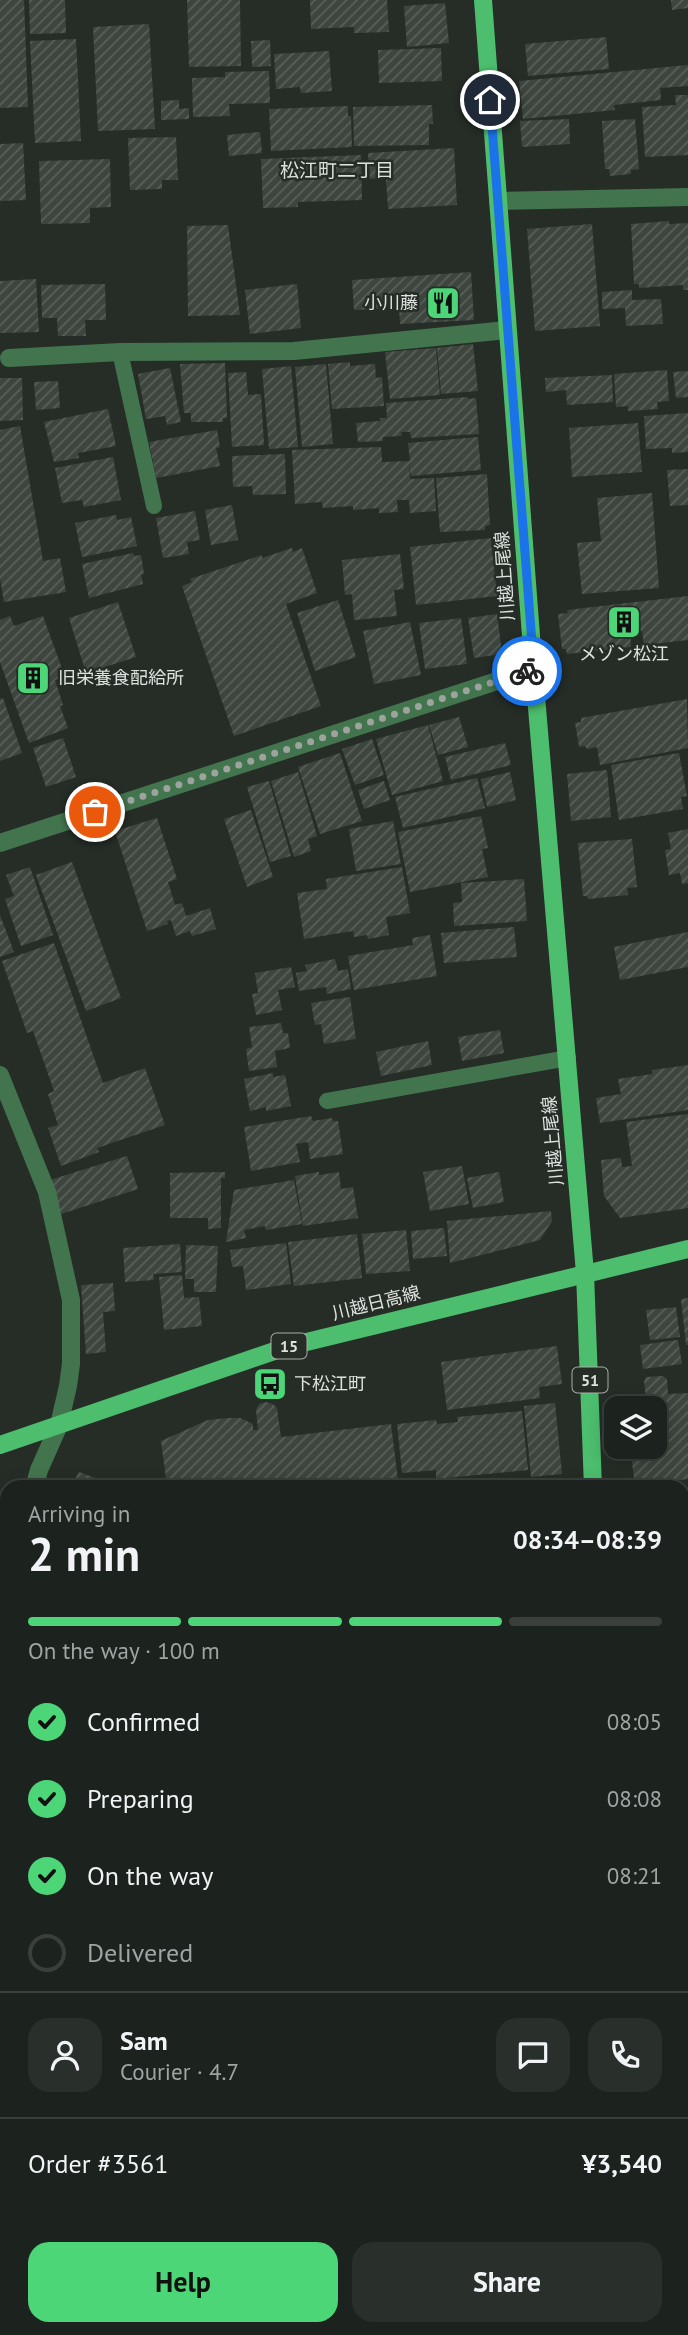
<!DOCTYPE html>
<meta charset="utf-8">
<style>
body{margin:0;font-family:"PT Sans","Noto Sans JP",sans-serif;background:#292f2a;color:#f1f3f6;height:100vh;display:flex;flex-direction:column;font-size:26px;white-space:nowrap}
*{box-sizing:border-box;margin:0}
p{font-size:23px;color:#a0a4a4}
.icon{flex:none;width:38px;height:38px;fill:none;stroke:currentColor;stroke-width:2;stroke-linecap:round;stroke-linejoin:round}
.map{position:relative;flex:1;overflow:hidden}
.details{position:absolute;left:0px;top:1480px;width:690px;height:856px;display:flex;flex-direction:column;background:#1c221d;border-radius:21px 21px 0 0;box-shadow:0 4px 18px #0003,0 0 0 2px #3a3f3b}
.details>*{flex:none}
.buttons{position:absolute;left:604px;top:1396px;display:grid;gap:14px}
.buttons a{display:grid;place-items:center;width:63px;height:63px;border-radius:14px;background:#1c221d;box-shadow:0 4px 18px #0003,0 0 0 2px #3a3f3b;font-size:35px}
.pin{position:absolute;display:grid;place-items:center;width:60px;height:60px;color:#fff;margin:-30px;border:4px solid #fff;border-radius:50%;box-shadow:0 2px 7px #0007}
.courier{position:absolute;display:grid;place-items:center;width:70px;height:70px;margin:-35px;border:5px solid #1a73e8;border-radius:50%;background:#fff;color:#222;box-shadow:0 2px 9px #0007}
.summary em{font-style:normal;font-weight:600}
.summary div{display:flex;flex-direction:column-reverse}
.summary{display:flex;align-items:center;justify-content:space-between;height:119px;padding:0 28px}
h1{font-size:46px;font-weight:600;line-height:52px}
.bar{display:grid;grid-template-columns:repeat(4,1fr);gap:10px 7px;align-content:center;height:84px;padding:0 28px}
.bar i{height:9px;border-radius:5px;background:#3a3f3b}
.bar .on{background:#4cd677}
.bar p{grid-column:span 4}
.line{display:flex;align-items:center;gap:18px;padding:0 28px;border-top:2px solid #3a3f3b}
.line div{flex:1}
.round{display:grid;place-items:center;flex:none;width:74px;height:74px;border-radius:21px;background:#292f2a}
ol{padding:0 28px;list-style:none}
li{display:flex;align-items:center;gap:21px;height:77px}
li p{margin-inline-start:auto}
li .icon{padding:7px;border-radius:50%;background:#4cd677;color:#111;stroke-width:4}
li:last-child{color:#a0a4a4}
li i{width:38px;height:38px;border:4px solid #3a3f3b;border-radius:50%}
.primary-button{display:flex;gap:14px;margin-top:auto;padding:14px 28px}
.primary-button a{flex:1;height:80px;border-radius:21px;background:#4cd677;color:#111;font-size:28px;font-weight:600;line-height:80px;text-align:center}
.primary-button a+a{background:#292f2a;color:#f1f3f6}
.map>svg:first-child{display:block}
.building{fill:url(#building-hatch)}
.lines{fill:none;stroke-linecap:round;stroke-linejoin:round}
.lane{stroke:#42754e;stroke-width:16}
.street{stroke:#42754e;stroke-width:18}
.primary{stroke:#4cbe6d;stroke-width:18}
.done{stroke:#9ea39e;stroke-width:7;stroke-dasharray:0 12.6}
.route{stroke:#1a73e8;stroke-width:9}
.labels{text-anchor:middle;stroke-width:5;stroke-linejoin:round;paint-order:stroke}
.shield{fill:#262d27;stroke:#a7aca7;stroke-width:2}
.shield-label{font-size:16px;font-weight:bold;fill:#dee2de}
.poi-label{font-size:18px;fill:#dee2de;stroke:#262d27;text-anchor:start}
.street-label{font-size:18px;fill:#dee2de;stroke:#262d27}
.neighbourhood-label{font-size:19px;fill:#d9e2da;stroke:#262d27}
</style>
<div class="map">
<svg width="688" height="2335" viewBox="0 0 688 2335">
<defs>
<pattern id="building-hatch" width="6" height="6" patternUnits="userSpaceOnUse" patternTransform="scale(1.75)"><rect width="6" height="6" fill="#3d453e"/><path d="M-1 1l2-2M0 6l6-6M5 7l2-2" fill="none" stroke="#596059"/></pattern>
</defs>
<rect width="100%" height="100%" fill="#262d27"/>
<!-- building -->
<g class="building">
<polygon points="0,0 24,0 28,107 0,108"/>
<polygon points="29,0 65,0 66,33 30,34"/>
<polygon points="187,0 240,0 241,66 189,67"/>
<polygon points="310,0 387,0 389,32 354,33 354,27 311,29"/>
<polygon points="671,0 688,0 688,8 672,10"/>
<polygon points="445,3 449,43 407,47 404,6"/>
<polygon points="149,24 155,129 98,131 93,27"/>
<polygon points="606,37 609,69 528,76 525,44"/>
<polygon points="76,39 81,141 35,143 30,41"/>
<polygon points="270,40 271,66 252,67 251,41"/>
<polygon points="441,48 442,81 379,83 378,50"/>
<polygon points="329,51 332,91 301,93 300,87 276,89 274,54"/>
<polygon points="688,65 688,86 660,88 661,100 614,105 615,110 523,119 519,81"/>
<polygon points="269,71 270,103 229,104 230,116 193,117 192,78 225,77 225,72"/>
<polygon points="675,95 688,95 688,155 645,157 642,107 676,105"/>
<polygon points="179,100 179,109 189,108 189,119 161,120 161,101"/>
<polygon points="432,105 433,124 429,124 429,145 354,146 353,107"/>
<polygon points="348,106 348,116 351,116 352,147 271,151 269,109"/>
<polygon points="569,119 570,144 522,147 520,121"/>
<polygon points="635,119 639,169 631,170 631,174 610,176 609,169 605,169 602,121"/>
<polygon points="260,132 262,153 229,156 227,135"/>
<polygon points="176,137 178,180 162,180 162,189 130,190 128,138"/>
<polygon points="23,143 26,200 0,201 0,144"/>
<polygon points="454,148 457,205 388,209 386,178 370,179 368,153"/>
<polygon points="361,155 362,200 298,202 298,207 263,208 261,159"/>
<polygon points="110,159 111,207 90,208 90,223 41,224 39,161"/>
<polygon points="669,221 669,224 688,223 688,290 683,290 683,285 639,288 639,284 634,284 631,224"/>
<polygon points="592,224 600,326 535,331 527,229"/>
<polygon points="228,225 240,315 188,316 187,226"/>
<polygon points="471,272 474,320 400,324 399,308 354,310 352,280"/>
<polygon points="36,279 39,332 0,333 0,281"/>
<polygon points="105,284 106,320 85,320 86,336 58,336 57,318 42,318 41,285"/>
<polygon points="297,284 301,328 250,334 245,290"/>
<polygon points="632,290 632,300 661,299 663,324 626,326 625,308 602,309 602,292"/>
<polygon points="473,344 478,391 441,394 437,348"/>
<polygon points="436,348 440,395 390,399 385,352"/>
<polygon points="350,362 350,366 375,364 376,378 382,377 384,406 332,409 328,364"/>
<polygon points="225,363 227,418 223,418 223,422 191,422 191,413 184,413 180,364"/>
<polygon points="326,364 333,444 302,447 295,367"/>
<polygon points="291,366 298,447 269,449 262,369"/>
<polygon points="170,368 181,422 167,425 165,416 146,419 138,374"/>
<polygon points="667,370 669,401 657,402 658,409 628,411 628,406 616,407 614,374"/>
<polygon points="688,371 688,397 676,398 673,372"/>
<polygon points="246,372 248,395 261,394 264,445 232,447 228,373"/>
<polygon points="612,375 613,402 567,405 566,390 546,392 545,378"/>
<polygon points="0,378 22,378 23,420 0,421"/>
<polygon points="58,381 60,408 36,410 34,382"/>
<polygon points="468,397 468,399 476,398 479,434 411,438 410,432 401,432 402,436 383,437 383,441 358,442 356,423 380,421 380,418 387,418 386,403"/>
<polygon points="108,409 116,446 78,453 79,458 54,462 44,422"/>
<polygon points="688,413 688,452 672,453 672,448 646,449 644,416"/>
<polygon points="638,423 642,472 572,477 569,428"/>
<polygon points="20,426 43,561 60,558 66,592 4,602 0,578 0,430"/>
<polygon points="217,430 220,447 216,448 220,466 156,478 149,442"/>
<polygon points="478,437 481,470 411,476 409,464 410,479 434,478 436,511 410,513 409,500 397,500 398,512 379,513 379,508 353,510 353,506 323,508 322,502 295,504 292,450 381,447 382,462 410,461 408,443"/>
<polygon points="285,454 286,494 253,495 252,486 233,487 232,456"/>
<polygon points="113,457 121,500 84,507 82,500 62,503 55,468"/>
<polygon points="688,469 688,505 670,506 667,470"/>
<polygon points="487,474 490,525 485,526 485,530 440,532 436,478"/>
<polygon points="652,493 659,588 582,594 577,543 601,541 597,498"/>
<polygon points="232,505 238,540 211,545 205,510"/>
<polygon points="195,511 200,540 187,542 189,554 163,558 156,518"/>
<polygon points="116,515 117,520 131,517 137,546 82,557 75,523"/>
<polygon points="491,538 497,596 416,605 410,547"/>
<polygon points="292,548 293,552 302,548 317,593 286,604 321,706 234,736 182,586 192,582 190,579 262,555 262,558"/>
<polygon points="133,553 134,556 141,555 144,574 141,575 143,584 89,598 82,564"/>
<polygon points="400,554 404,589 394,590 397,616 354,620 352,594 345,595 342,560"/>
<polygon points="688,596 688,640 644,645 642,631 630,632 631,647 567,654 566,649 562,649 558,614 568,613 567,610"/>
<polygon points="338,600 356,657 315,671 297,613"/>
<polygon points="118,602 136,657 86,673 69,618"/>
<polygon points="497,614 502,654 474,658 468,618"/>
<polygon points="10,616 14,626 43,616 65,677 55,680 63,705 60,706 68,728 29,743 0,662 0,620"/>
<polygon points="461,618 467,664 425,669 419,623"/>
<polygon points="410,622 421,675 374,684 363,631"/>
<polygon points="3,698 22,753 0,761 0,699"/>
<polygon points="687,699 688,748 600,765 597,747 587,749 585,746 579,747 575,723 581,722 581,718"/>
<polygon points="459,717 468,747 438,755 429,725"/>
<polygon points="428,725 443,781 392,795 376,739"/>
<polygon points="63,738 76,777 46,787 33,748"/>
<polygon points="372,739 384,775 355,785 342,749"/>
<polygon points="505,743 511,765 451,780 445,757"/>
<polygon points="340,753 362,821 320,834 298,767"/>
<polygon points="679,753 687,796 681,797 683,809 619,820 611,765"/>
<polygon points="607,770 611,817 571,821 567,774"/>
<polygon points="298,772 317,836 308,839 311,851 294,857 271,781"/>
<polygon points="510,772 516,800 487,807 481,779"/>
<polygon points="477,778 485,808 403,828 395,797"/>
<polygon points="269,781 291,856 270,862 247,787"/>
<polygon points="384,781 390,800 364,809 358,790"/>
<polygon points="251,810 273,877 247,887 224,819"/>
<polygon points="481,816 488,848 482,849 488,877 410,892 398,832"/>
<polygon points="157,818 177,879 168,882 175,905 182,903 186,916 210,908 216,929 192,936 190,931 176,936 171,920 167,921 168,924 147,931 115,831"/>
<polygon points="393,821 401,864 356,871 349,829"/>
<polygon points="688,829 688,883 682,884 680,873 669,875 665,850 671,849 668,833"/>
<polygon points="632,839 637,887 627,888 628,895 588,899 587,896 583,896 578,843"/>
<polygon points="72,862 121,998 86,1011 36,875"/>
<polygon points="30,867 53,935 21,946 5,899 14,896 6,875"/>
<polygon points="402,867 410,913 386,917 389,935 368,939 367,935 354,937 353,931 304,939 297,893 327,889 326,879"/>
<polygon points="524,879 527,921 454,926 453,903 462,902 461,883"/>
<polygon points="0,915 14,952 0,957"/>
<polygon points="514,927 517,957 444,963 441,933"/>
<polygon points="688,932 688,967 620,980 614,947"/>
<polygon points="430,935 437,976 354,990 348,956 413,945 412,938"/>
<polygon points="54,943 103,1083 145,1068 165,1125 97,1148 99,1152 61,1166 48,1128 58,1125 48,1094 54,1091 33,1031 27,1033 2,961"/>
<polygon points="335,959 338,971 348,969 351,989 327,994 326,987 299,991 296,973 307,971 305,965"/>
<polygon points="291,967 295,987 278,990 282,1010 256,1015 252,994 258,993 255,973"/>
<polygon points="350,997 356,1039 324,1044 321,1024 315,1025 311,1003"/>
<polygon points="281,1023 283,1033 288,1033 290,1048 275,1051 277,1067 249,1071 246,1049 252,1047 249,1027"/>
<polygon points="500,1030 504,1053 462,1061 458,1037"/>
<polygon points="428,1041 432,1065 381,1076 376,1052"/>
<polygon points="688,1065 688,1110 600,1123 596,1098 621,1094 618,1079 652,1074 652,1070"/>
<polygon points="273,1073 273,1077 285,1075 291,1106 266,1111 266,1107 250,1111 244,1079"/>
<polygon points="688,1114 688,1208 620,1218 604,1196 601,1160 621,1158 622,1167 632,1166 626,1122"/>
<polygon points="311,1116 313,1121 332,1118 333,1121 338,1121 343,1154 310,1159 308,1142 296,1144 300,1162 251,1171 244,1127"/>
<polygon points="127,1156 138,1189 61,1214 50,1180"/>
<polygon points="462,1166 469,1204 430,1211 423,1172"/>
<polygon points="225,1172 225,1178 221,1178 221,1228 208,1229 208,1218 170,1218 170,1173"/>
<polygon points="319,1172 319,1175 339,1172 341,1189 353,1187 358,1218 303,1226 295,1176"/>
<polygon points="499,1172 504,1202 473,1208 467,1178"/>
<polygon points="294,1180 302,1224 266,1230 265,1226 244,1230 246,1238 226,1242 234,1190"/>
<polygon points="551,1211 552,1221 540,1240 450,1263 447,1221"/>
<polygon points="444,1228 447,1256 413,1259 411,1231"/>
<polygon points="406,1230 410,1271 366,1274 362,1234"/>
<polygon points="357,1234 362,1278 294,1286 288,1242"/>
<polygon points="286,1243 291,1284 246,1290 243,1266 232,1267 230,1250"/>
<polygon points="180,1244 182,1272 153,1274 154,1280 125,1282 123,1248"/>
<polygon points="186,1245 218,1246 216,1292 194,1292 194,1279 185,1279"/>
<polygon points="182,1275 184,1298 199,1297 202,1326 164,1330 159,1277"/>
<polygon points="113,1283 115,1311 103,1312 106,1352 86,1354 81,1285"/>
<polygon points="688,1298 688,1345 686,1345 681,1299"/>
<polygon points="676,1307 680,1337 650,1340 646,1310"/>
<polygon points="678,1340 682,1364 643,1369 640,1345"/>
<polygon points="557,1346 562,1384 539,1387 540,1398 447,1410 441,1362"/>
<polygon points="663,1376 667,1379 668,1394 688,1393 688,1479 635,1486 630,1447 654,1447 654,1409 625,1409 624,1401 646,1399 644,1382 646,1377"/>
<polygon points="266,1402 273,1404 277,1408 281,1437 391,1424 399,1488 182,1488 180,1482 166,1479 161,1441 208,1420 228,1418 240,1418 253,1424 253,1430 258,1430 256,1410 259,1404"/>
<polygon points="555,1403 562,1474 531,1477 524,1406"/>
<polygon points="522,1411 528,1470 436,1479 436,1470 402,1473 397,1424 436,1420 437,1424 458,1422 457,1417"/>
<polygon points="79,1472 119,1487 119,1488 70,1488"/>
<polygon points="53,1482 69,1487 69,1488 51,1488"/>
<polygon points="688,1505 688,1557 682,1557 682,1506"/>
<polygon points="0,1513 7,1530 7,1535 0,1551"/>
<polygon points="688,1585 688,1625 682,1625 682,1586"/>
<rect x="682" y="1642" width="6" height="21"/>
<rect x="682" y="1670" width="6" height="46"/>
<polygon points="688,1732 688,1748 682,1748 682,1733"/>
<polygon points="0,1753 7,1758 7,1816 0,1812"/>
<polygon points="688,1770 688,1795 682,1796 682,1771"/>
<rect x="682" y="1809" width="6" height="47"/>
<polygon points="0,1828 7,1832 7,1856 0,1871"/>
<polygon points="688,1884 688,1904 686,1904 684,1885"/>
<polygon points="7,1933 7,1953 0,1950"/>
<rect x="682" y="1937" width="6" height="38"/>
<polygon points="0,1968 7,1972 7,2013 0,2009"/>
<polygon points="682,2013 688,2014 688,2041 682,2041"/>
<polygon points="0,2046 7,2049 7,2068 0,2083"/>
<rect x="682" y="2048" width="6" height="26"/>
<polygon points="0,2135 7,2138 7,2181 0,2180"/>
<rect x="682" y="2155" width="6" height="44"/>
<rect x="682" y="2269" width="6" height="41"/>
<polygon points="7,2282 7,2329 34,2329 33,2332 39,2335 0,2335 0,2299"/>
<polygon points="682,2312 688,2312 688,2335 665,2335 664,2329 682,2329"/>
<polygon points="73,2329 98,2329 95,2335 70,2335"/>
<polygon points="281,2329 535,2329 535,2335 280,2335"/>
</g>
<g class="lines">
<!-- lane -->
<g class="lane">
<polyline points="120,352 154,506"/>
<polyline points="327,1101 568,1058"/>
<polyline points="682,1631 688,1631"/>
<polyline points="682,1872 688,1872"/>
</g>
<!-- street -->
<g class="street">
<polyline points="498,201 688,197"/>
<polyline points="9,358 120,352 294,351 507,330"/>
<polyline points="0,843 534,669"/>
<polyline points="0,1075 47,1192 71,1300 71,1364 68,1386 59,1425 39,1470 34,1488"/>
<polyline points="0,1591 7,1572"/>
<polyline points="0,1657 7,1660"/>
</g>
<!-- primary -->
<g class="primary">
<polyline points="483,0 532,649 585,1273 593,1488"/>
<polyline points="0,1445 286,1347 688,1249"/>
<polyline points="629,2329 629,2335"/>
</g>
</g>
<g class="lines">
<!-- done -->
<polyline class="done" points="95,812 527,671"/>
<!-- route -->
<polyline class="route" points="490,100 534,669 527,671"/>
</g>
<!-- icons -->
<defs>
<g id="restaurant-square" transform="scale(1.75)"><rect x="-9" y="-9" width="18" height="18" rx="4" fill="#4cd677" stroke="#262d27"/><path d="M-5-6h1v4h1v-4h1v4h1v-4h1v5L-1.5 .5V6h-2V.5L-5-1ZM5-6V6H3V1.5H1.5Q1.5-4 5-6Z" fill="#111"/></g>
<g id="building-square" transform="scale(1.75)"><rect x="-9" y="-9" width="18" height="18" rx="4" fill="#4cd677" stroke="#262d27"/><path d="M-4-6H4V6H1V3H-1V6H-4ZM-2.5-4.3h1.7v1.8h-1.7ZM.8-4.3h1.7v1.8H.8ZM-2.5-1h1.7V.8h-1.7ZM.8-1h1.7V.8H.8Z" fill="#111"/></g>
<g id="bus-square" transform="scale(1.75)"><rect x="-9" y="-9" width="18" height="18" rx="4" fill="#4cd677" stroke="#262d27"/><path d="M-5-6H5V4H4V6H2V4H-2V6H-4V4H-5ZM-3.5-4V0h7V-4ZM-3.5 1.2v1.5H-2V1.2ZM2 1.2v1.5H3.5V1.2Z" fill="#111"/></g>
</defs>
<g fill-rule="evenodd">
<use href="#restaurant-square" x="443" y="303"/>
<use href="#building-square" x="624" y="622"/>
<use href="#building-square" x="33" y="678"/>
<use href="#bus-square" x="270" y="1384"/>
</g>
<g class="labels">
<!-- shield labels -->
<g class="shield">
<rect x="271.5" y="1333.5" width="35" height="25" rx="5"/>
<rect x="572.5" y="1367.5" width="35" height="25" rx="5"/>
</g>
<g class="shield-label">
<text x="289" y="1352">15</text>
<text x="590" y="1386">51</text>
</g>
<!-- poi labels -->
<g class="poi-label">
<text x="418" y="309" text-anchor="end">小川藤</text>
<text x="624" y="660" text-anchor="middle">メゾン松江</text>
<text x="58" y="684">旧栄養食配給所</text>
<text x="294" y="1390">下松江町</text>
</g>
<!-- street labels -->
<g class="street-label">
<text transform="translate(505 576) rotate(-94)" y="6">川越上尾線</text>
<text transform="translate(553 1141) rotate(-95)" y="6">川越上尾線</text>
<text transform="translate(376 1303) rotate(-14)" y="6">川越日高線</text>
</g>
<!-- neighbourhood labels -->
<g class="neighbourhood-label">
<text x="337" y="177">松江町二丁目</text>
</g>
</g>
</svg>
<div class="buttons">
<a><svg class="icon" aria-label="layers" viewBox="0 0 24 24"><path d="M12 4l9 5-9 5-9-5zM3 14l9 5 9-5"/></svg></a>
</div>
<div class="pin" style="left:95px;top:812px;background:#ea580c"><svg class="icon" aria-label="bag" viewBox="0 0 24 24"><path d="M5 8h14l-1 12H6zM9 8a3 3 0 0 1 6 0"/></svg></div>
<div class="pin" style="left:490px;top:100px;background:#1f2937"><svg class="icon" aria-label="home" viewBox="0 0 24 24"><path d="M3 11l9-7 9 7M6 9v11h12V9"/></svg></div>
<div class="courier" style="left:527px;top:671px"><svg class="icon" aria-label="bike" viewBox="0 0 24 24"><circle cx="6" cy="16" r="4"/><circle cx="18" cy="16" r="4"/><path d="M6 16l4-8h5l3 8M10 8l3 8H6M13 5h3"/></svg></div>
<section class="details">
<div class="summary"><div><h1>2 min</h1><p>Arriving in</p></div><em>08:34–08:39</em></div>
<div class="bar"><i class="on"></i><i class="on"></i><i class="on"></i><i></i><p>On the way · 100 m</p></div>
<ol>
<li><svg class="icon" aria-label="check" viewBox="0 0 24 24"><path d="M5 12l5 5 9-10"/></svg>Confirmed<p>08:05</p></li>
<li><svg class="icon" aria-label="check" viewBox="0 0 24 24"><path d="M5 12l5 5 9-10"/></svg>Preparing<p>08:08</p></li>
<li><svg class="icon" aria-label="check" viewBox="0 0 24 24"><path d="M5 12l5 5 9-10"/></svg>On the way<p>08:21</p></li>
<li><i></i>Delivered</li>
</ol>
<div class="line" style="height:126px"><a class="round"><svg class="icon" aria-label="person" viewBox="0 0 24 24"><circle cx="12" cy="8" r="4"/><path d="M4 21q1-7 8-7t8 7"/></svg></a><div><b>Sam</b><p>Courier · 4.7</p></div><a class="round"><svg class="icon" aria-label="chat" viewBox="0 0 24 24"><path d="M4 5h16v11H9l-5 4z"/></svg></a><a class="round"><svg class="icon" aria-label="phone" viewBox="0 0 24 24"><path d="M5 4h4l2 5-3 2q2 4 5 5l2-3 5 2v4C11 20 4 13 5 4z"/></svg></a></div>
<div class="line" style="height:91px"><div>Order #3561</div><b>¥3,540</b></div>
<div class="primary-button"><a>Help</a><a>Share</a></div>
</section>
</div>
